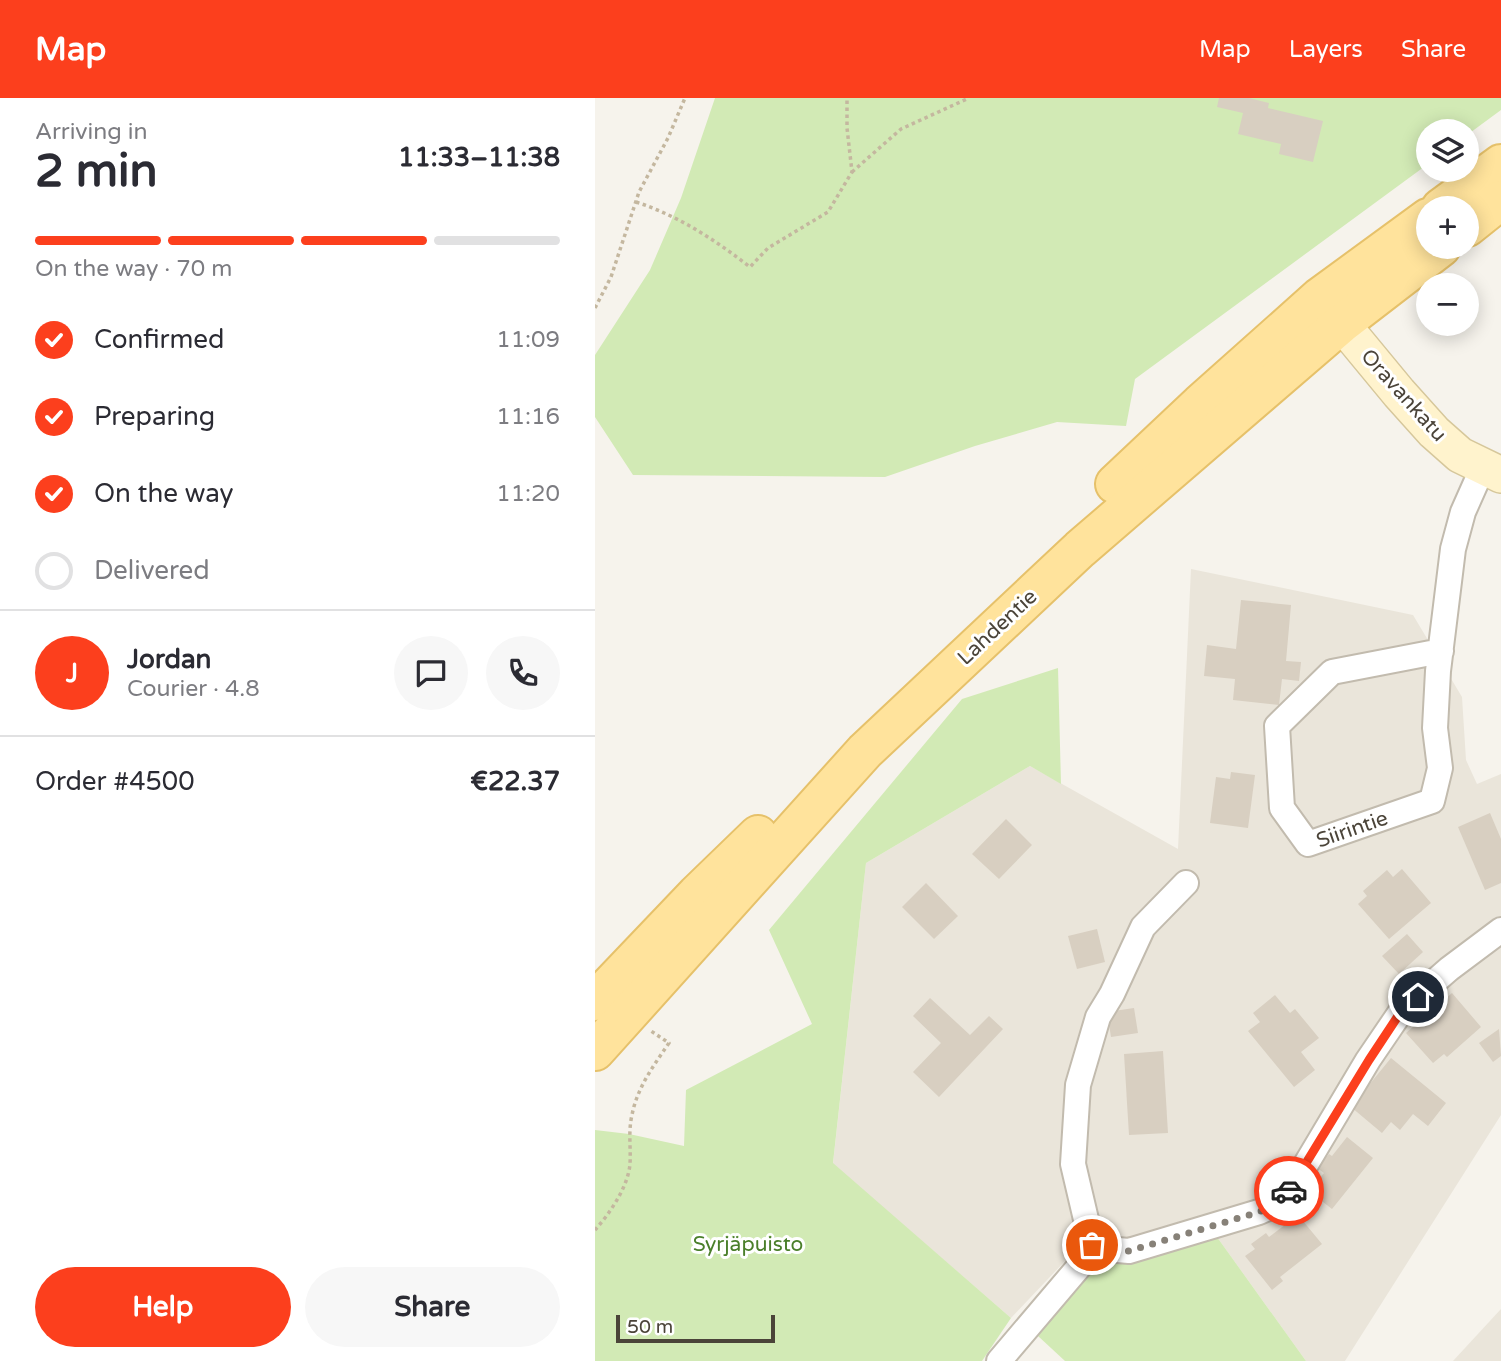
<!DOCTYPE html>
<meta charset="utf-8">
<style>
body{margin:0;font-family:"Varela Round",sans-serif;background:#f7f7f7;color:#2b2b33;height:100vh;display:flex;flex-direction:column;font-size:26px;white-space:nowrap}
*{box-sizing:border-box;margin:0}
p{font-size:23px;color:#7c7c81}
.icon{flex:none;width:38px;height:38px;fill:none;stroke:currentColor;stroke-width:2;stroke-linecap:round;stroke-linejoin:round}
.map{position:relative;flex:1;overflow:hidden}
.side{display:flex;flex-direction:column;background:#fff;width:595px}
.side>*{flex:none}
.buttons{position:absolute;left:821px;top:21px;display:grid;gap:14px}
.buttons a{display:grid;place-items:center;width:63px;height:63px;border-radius:50%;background:#fff;box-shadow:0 4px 18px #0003;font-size:35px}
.scale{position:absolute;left:21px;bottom:18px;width:159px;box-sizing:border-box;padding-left:7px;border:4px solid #4b4439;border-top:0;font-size:19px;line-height:24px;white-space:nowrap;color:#4b4439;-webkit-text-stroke:5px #fff;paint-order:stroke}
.pin{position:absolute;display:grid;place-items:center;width:60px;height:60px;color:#fff;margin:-30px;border:4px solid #fff;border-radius:50%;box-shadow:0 2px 7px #0007}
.courier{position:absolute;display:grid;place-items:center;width:70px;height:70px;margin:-35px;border:5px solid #fc3f1d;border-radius:50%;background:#fff;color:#222;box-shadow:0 2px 9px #0007}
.head em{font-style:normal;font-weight:700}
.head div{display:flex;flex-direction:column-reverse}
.head{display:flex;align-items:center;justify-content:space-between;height:119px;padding:0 35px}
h1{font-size:46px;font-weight:700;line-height:52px}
.bar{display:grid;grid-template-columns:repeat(4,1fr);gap:10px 7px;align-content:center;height:84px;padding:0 35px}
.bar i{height:9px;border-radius:5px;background:#e1e1e2}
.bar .current{background:#fc3f1d}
.bar p{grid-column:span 4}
.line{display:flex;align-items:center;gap:18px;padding:0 35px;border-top:2px solid #e1e1e2}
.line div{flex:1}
.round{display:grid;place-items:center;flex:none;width:74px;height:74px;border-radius:37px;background:#f7f7f7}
ol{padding:0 35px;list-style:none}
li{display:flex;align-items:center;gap:21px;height:77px}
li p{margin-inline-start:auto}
li .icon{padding:7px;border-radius:50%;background:#fc3f1d;color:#fff;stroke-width:4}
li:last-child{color:#7c7c81}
li i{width:38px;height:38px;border:4px solid #e1e1e2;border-radius:50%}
.action{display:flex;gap:14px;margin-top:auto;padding:14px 35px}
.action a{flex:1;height:80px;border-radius:42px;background:#fc3f1d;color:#fff;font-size:28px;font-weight:700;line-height:80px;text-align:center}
.action a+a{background:#f7f7f7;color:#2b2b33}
header{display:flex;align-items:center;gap:42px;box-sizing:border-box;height:98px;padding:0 35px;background:#fc3f1d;color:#fff}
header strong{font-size:33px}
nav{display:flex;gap:38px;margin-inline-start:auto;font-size:24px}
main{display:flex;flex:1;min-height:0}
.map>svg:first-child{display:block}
.residential{fill:#eae5da}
.green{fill:#d2eab5}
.building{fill:#d8cfc1}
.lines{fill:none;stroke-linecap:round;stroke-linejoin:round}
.street-casing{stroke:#c2bbae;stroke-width:28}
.secondary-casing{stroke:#d6c79b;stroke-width:38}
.primary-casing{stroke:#e6c16a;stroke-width:42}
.path{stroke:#c4b79f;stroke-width:3.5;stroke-dasharray:3.5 3.5;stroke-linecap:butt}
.street{stroke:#fff;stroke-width:24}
.secondary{stroke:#fff3cd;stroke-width:35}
.primary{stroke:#ffe39c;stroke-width:38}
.done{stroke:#878178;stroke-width:7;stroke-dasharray:0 12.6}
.route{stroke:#fc3f1d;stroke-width:9}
.labels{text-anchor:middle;stroke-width:6;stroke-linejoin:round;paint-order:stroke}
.street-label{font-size:21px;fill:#4b4439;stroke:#fff}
.park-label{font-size:21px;fill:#4a7f2a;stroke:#fff}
</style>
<header>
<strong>Map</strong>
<nav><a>Map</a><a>Layers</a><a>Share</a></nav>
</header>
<main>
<section class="side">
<div class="head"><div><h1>2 min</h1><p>Arriving in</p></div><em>11:33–11:38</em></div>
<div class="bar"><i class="current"></i><i class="current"></i><i class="current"></i><i></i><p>On the way · 70 m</p></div>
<ol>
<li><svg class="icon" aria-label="check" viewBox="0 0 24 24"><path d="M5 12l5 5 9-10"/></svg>Confirmed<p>11:09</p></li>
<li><svg class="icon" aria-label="check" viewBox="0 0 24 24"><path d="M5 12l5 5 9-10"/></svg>Preparing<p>11:16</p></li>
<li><svg class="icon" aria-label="check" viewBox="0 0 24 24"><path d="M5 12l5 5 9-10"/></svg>On the way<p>11:20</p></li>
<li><i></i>Delivered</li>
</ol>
<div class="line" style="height:126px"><b class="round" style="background:#fc3f1d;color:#fff">J</b><div><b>Jordan</b><p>Courier · 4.8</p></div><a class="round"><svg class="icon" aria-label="chat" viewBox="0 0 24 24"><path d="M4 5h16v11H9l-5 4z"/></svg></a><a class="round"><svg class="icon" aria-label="phone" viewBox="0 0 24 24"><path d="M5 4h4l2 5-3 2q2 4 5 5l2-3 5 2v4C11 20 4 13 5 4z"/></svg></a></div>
<div class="line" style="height:91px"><div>Order #4500</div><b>€22.37</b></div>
<div class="action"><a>Help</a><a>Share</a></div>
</section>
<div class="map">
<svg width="906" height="1263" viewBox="0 0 906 1263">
<rect width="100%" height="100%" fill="#f6f3ec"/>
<!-- residential -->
<g class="residential">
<polygon points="596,471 818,517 867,599 871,662 882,686 906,676 906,1017 750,1263 711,1263 622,1139 470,1163 416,1220 238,1066 271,765 435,668 583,751"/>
<polygon points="906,1211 906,1263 858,1263"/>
</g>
<!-- green -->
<g class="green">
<polygon points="120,0 906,0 906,12 872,37 872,33 833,33 833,66 540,281 531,328 462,324 380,348 290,379 38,377 0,319 0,257 55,172 86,100"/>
<polygon points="463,570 466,686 435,668 271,765 238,1065 416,1220 387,1263 0,1263 0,1032 34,1036 89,1048 91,992 217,926 174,832 367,601"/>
<polygon points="622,1139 711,1263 470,1263 443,1238 505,1157"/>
</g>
<!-- building -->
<g class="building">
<polygon points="624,0 654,0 674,5 673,10 728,23 718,64 684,56 686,46 643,36 648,15 622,9"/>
<polygon points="646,502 696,507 691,563 706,564 704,583 687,581 684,607 638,602 640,581 609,578 612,547 641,551"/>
<polygon points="636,674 660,677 653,730 615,725 621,679 635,681"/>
<polygon points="895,715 906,741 906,785 890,792 863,729"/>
<polygon points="411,721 437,747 404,781 377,756"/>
<polygon points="807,771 836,805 794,841 763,806 772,798 768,793 792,772 798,779"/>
<polygon points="331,785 363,818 339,841 307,809"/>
<polygon points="502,831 510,864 482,871 473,838"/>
<polygon points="812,836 828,854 804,876 787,858"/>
<polygon points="857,895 886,929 852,959 849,956 838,965 811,935"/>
<polygon points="680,897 695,915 700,911 724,940 706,954 720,972 699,989 653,933 665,924 658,915"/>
<polygon points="335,900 375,937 394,918 408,931 344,999 318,974 346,945 318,918"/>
<polygon points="539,910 543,935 516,939 512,914"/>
<polygon points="904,931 906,958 898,964 884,945"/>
<polygon points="568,953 573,1035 534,1037 529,956"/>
<polygon points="796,960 851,1005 833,1028 818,1016 805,1032 796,1024 787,1035 756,1009"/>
<polygon points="752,1039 778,1060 737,1111 714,1093 729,1075 722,1070 734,1056 737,1058"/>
<polygon points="703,1117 727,1146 685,1179 688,1183 677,1192 650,1158 660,1151 656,1146 671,1135 674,1139"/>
</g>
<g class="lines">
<!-- street casing -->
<g class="street-casing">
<g id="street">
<polyline points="846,553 737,574 682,628 687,710 713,746 837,703 845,670 840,630 843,573 858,451 868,414 888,369"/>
<polyline points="500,1150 534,1153 664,1114 684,1105 698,1088 773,962 807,912 854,871 906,832"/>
<polyline points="500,1150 497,1147 478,1066 483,987 503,919 517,896 548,829 591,785"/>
<polyline points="404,1263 500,1150"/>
</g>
</g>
<!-- secondary casing -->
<g class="secondary-casing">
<polyline id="secondary" points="728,203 804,295 839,334 865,357 906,377"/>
</g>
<!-- primary casing -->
<g class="primary-casing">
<g id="primary">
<polyline points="846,110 906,66"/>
<polyline points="872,129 906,102"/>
<polyline points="520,386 605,306 725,199 833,120"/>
<polyline points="0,903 102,796 163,737"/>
<polyline points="0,953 270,653 485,451 746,226 846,149"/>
</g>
</g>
<!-- path -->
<g class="path">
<polyline points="257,74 306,31 374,0"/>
<path d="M41,104C84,118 120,142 155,169L173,150L233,114L257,74L252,30V0"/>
<polyline points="0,210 16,179 44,94 73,40 90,0"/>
<path d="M0,1132C15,1115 33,1089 35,1066C36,1049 33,1034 37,1017C42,990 59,967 74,945L56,933"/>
</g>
<!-- street -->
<use href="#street" class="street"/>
<!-- secondary -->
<use href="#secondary" class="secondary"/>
<!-- primary -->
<use href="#primary" class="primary"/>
</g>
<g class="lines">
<!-- done -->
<polyline class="done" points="497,1147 500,1150 534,1153 664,1114 684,1105 694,1093"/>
<!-- route -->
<polyline class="route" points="694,1093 774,962 807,912 823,899"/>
</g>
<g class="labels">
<!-- street labels -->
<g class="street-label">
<text transform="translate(809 297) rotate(48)" y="7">Oravankatu</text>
<text transform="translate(402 529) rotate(-43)" y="7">Lahdentie</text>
<text transform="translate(757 731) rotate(-19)" y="7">Siirintie</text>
</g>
<!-- park labels -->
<g class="park-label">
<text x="153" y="1153">Syrjäpuisto</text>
</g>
</g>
</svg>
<div class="buttons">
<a><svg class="icon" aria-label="layers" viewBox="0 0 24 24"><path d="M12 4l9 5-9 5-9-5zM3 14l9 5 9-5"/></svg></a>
<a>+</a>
<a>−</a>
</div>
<div class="scale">50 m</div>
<div class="pin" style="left:497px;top:1147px;background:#ea580c"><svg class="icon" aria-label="bag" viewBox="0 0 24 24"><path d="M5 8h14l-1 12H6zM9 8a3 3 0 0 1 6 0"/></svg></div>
<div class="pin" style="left:823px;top:899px;background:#1f2937"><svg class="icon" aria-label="home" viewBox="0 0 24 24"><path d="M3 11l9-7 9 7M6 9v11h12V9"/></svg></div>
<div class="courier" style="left:694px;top:1093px"><svg class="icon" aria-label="car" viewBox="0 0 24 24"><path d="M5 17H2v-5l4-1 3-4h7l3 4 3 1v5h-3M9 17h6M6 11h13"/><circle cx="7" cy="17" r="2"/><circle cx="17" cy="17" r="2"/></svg></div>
</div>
</main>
